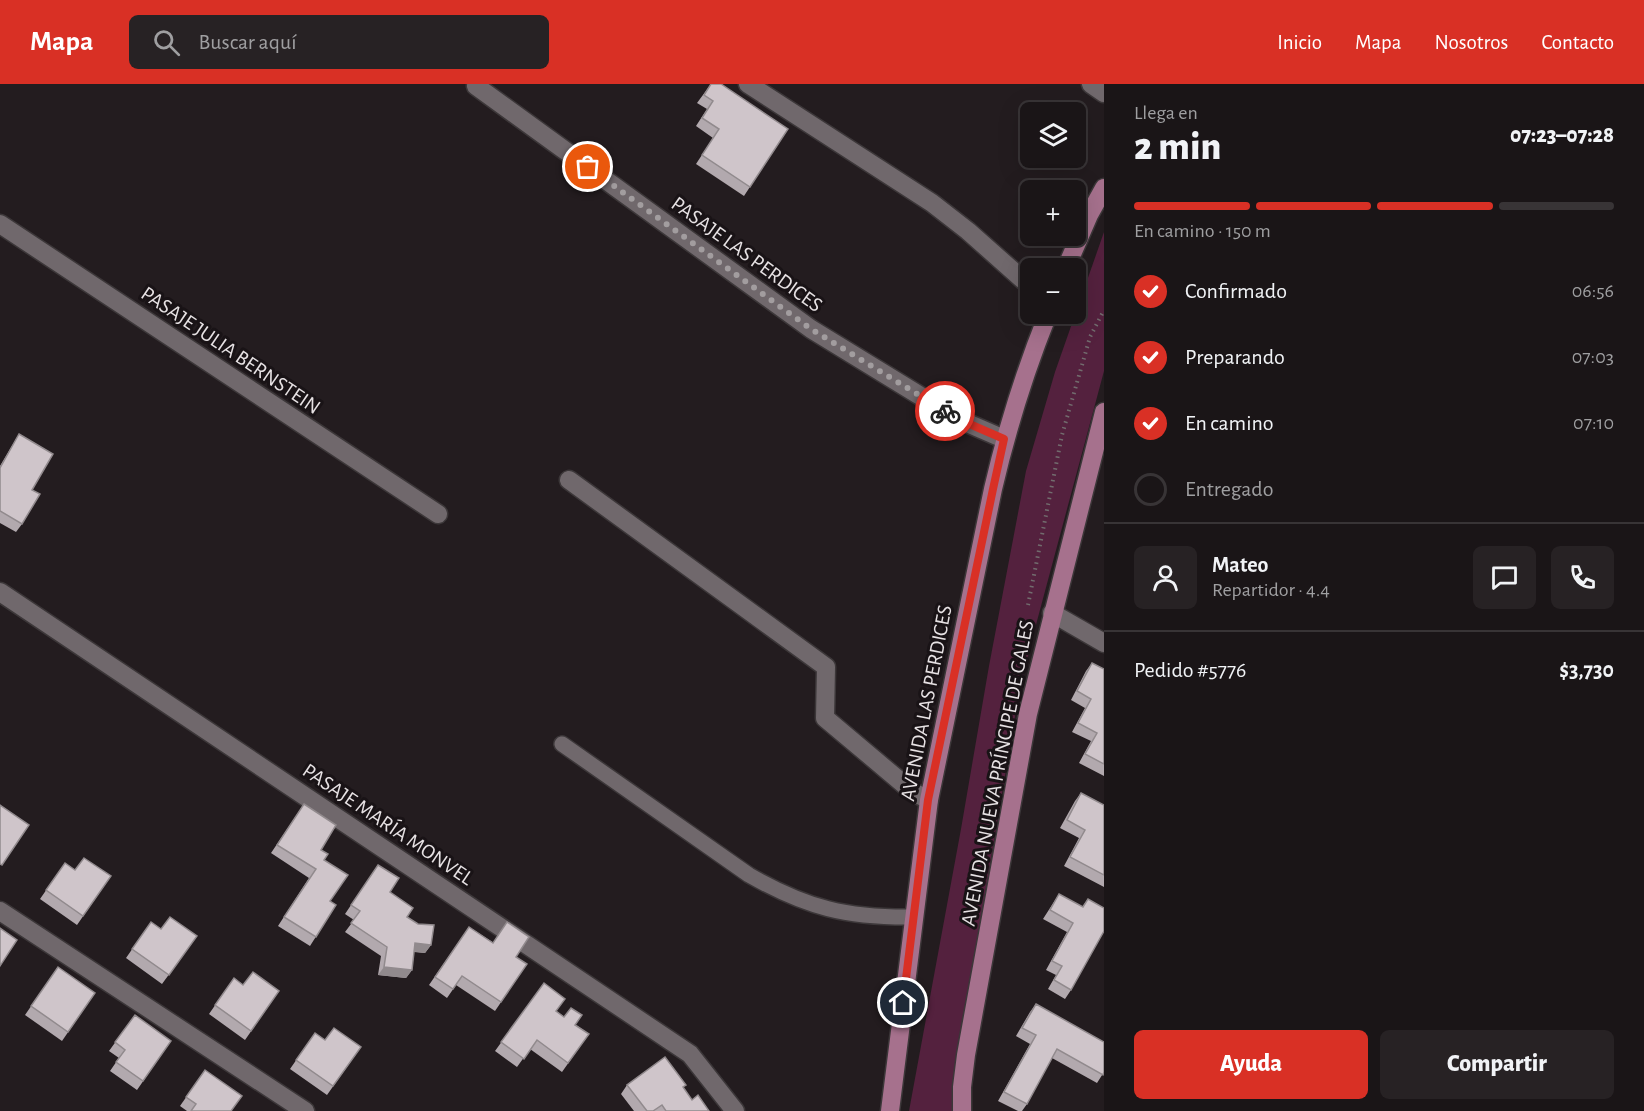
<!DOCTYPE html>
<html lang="es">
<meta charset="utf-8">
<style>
body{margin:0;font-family:"Alegreya Sans",sans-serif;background:#272224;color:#f1f3f6;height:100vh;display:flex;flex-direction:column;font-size:22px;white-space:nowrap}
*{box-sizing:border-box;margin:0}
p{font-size:20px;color:#9f9fa1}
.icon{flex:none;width:33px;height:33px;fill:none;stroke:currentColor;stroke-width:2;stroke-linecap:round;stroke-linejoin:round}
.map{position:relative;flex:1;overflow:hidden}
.side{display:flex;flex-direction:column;background:#1a1517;width:540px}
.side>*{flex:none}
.buttons{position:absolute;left:1020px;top:18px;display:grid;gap:12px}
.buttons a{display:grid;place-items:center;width:66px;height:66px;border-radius:9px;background:#1a1517;box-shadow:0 6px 24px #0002,0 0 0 2px #383436;font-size:30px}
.pin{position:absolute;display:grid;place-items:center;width:51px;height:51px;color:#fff;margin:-26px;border:3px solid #fff;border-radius:50%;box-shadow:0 2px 6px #0007}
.courier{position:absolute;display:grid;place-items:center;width:60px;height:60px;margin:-30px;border:4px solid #d93025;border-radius:50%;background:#fff;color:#222;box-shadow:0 2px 8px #0007}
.overview em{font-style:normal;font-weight:800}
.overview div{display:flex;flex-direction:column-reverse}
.overview{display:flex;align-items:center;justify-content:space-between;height:102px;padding:0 30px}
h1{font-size:39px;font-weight:800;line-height:45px}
.bar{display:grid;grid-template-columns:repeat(4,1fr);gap:9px 6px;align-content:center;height:72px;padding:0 30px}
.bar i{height:8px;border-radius:4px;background:#383436}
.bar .selected{background:#d93025}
.bar p{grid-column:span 4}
.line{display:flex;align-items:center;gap:15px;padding:0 30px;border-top:2px solid #383436}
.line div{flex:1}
.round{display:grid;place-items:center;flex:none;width:63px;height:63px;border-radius:9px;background:#272224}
ol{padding:0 30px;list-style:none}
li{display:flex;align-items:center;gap:18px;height:66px}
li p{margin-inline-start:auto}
li .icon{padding:6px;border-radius:50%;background:#d93025;color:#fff;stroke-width:4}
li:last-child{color:#9f9fa1}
li i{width:33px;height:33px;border:3px solid #383436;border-radius:50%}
.cta{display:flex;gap:12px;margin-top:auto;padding:12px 30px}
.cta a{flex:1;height:69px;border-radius:9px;background:#d93025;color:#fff;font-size:24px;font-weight:800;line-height:69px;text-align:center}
.cta a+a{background:#272224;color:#f1f3f6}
header{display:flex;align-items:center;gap:36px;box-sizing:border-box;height:84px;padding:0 30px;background:#d93025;color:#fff}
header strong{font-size:28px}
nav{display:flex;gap:33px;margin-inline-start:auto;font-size:21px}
.search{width:420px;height:54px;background:#272224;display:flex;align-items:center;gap:15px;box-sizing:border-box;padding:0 21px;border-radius:9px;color:#9f9fa1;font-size:22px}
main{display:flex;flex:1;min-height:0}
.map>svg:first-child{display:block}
.green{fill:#54213e}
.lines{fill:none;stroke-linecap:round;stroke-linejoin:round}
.service-casing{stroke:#3c3739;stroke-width:18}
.minor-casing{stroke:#3c3739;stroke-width:21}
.primary-casing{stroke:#3c3739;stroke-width:21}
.path{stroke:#726c6e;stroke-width:4;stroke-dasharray:1.5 4.5;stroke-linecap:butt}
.service{stroke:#70686c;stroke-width:15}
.minor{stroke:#70686c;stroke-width:18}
.primary{stroke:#a6718d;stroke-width:18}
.wall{fill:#b2a9ae}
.shaded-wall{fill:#918a8d}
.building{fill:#cfc5ca;stroke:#918a8d;stroke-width:1.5}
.done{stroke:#a29d9f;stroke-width:6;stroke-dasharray:0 10.8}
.route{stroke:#d93025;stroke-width:8}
.labels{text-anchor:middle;stroke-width:6;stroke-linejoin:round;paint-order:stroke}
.street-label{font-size:21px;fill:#e7e2e4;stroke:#191316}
</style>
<header>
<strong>Mapa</strong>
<div class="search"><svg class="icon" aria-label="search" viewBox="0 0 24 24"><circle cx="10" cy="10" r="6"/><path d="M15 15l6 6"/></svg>Buscar aquí</div>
<nav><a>Inicio</a><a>Mapa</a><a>Nosotros</a><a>Contacto</a></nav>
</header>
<main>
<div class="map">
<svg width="1104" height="1027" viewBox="0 0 1104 1027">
<rect width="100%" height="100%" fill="#231c1f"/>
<!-- green -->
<polygon class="green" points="1104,148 1104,287 1037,537 1020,603 957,975 954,1027 909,1027 961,745 989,582 1026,387 1055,288"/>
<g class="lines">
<!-- service casing -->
<g class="service-casing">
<path id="service" d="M562,660L749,791C807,824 847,834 914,833"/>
</g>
<!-- minor casing -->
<g class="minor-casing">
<g id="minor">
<polyline points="748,0 932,119 968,147 1030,202"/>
<polyline points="1091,0 1104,9"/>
<polyline points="476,2 811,245 958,335 1004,355"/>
<polyline points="0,140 438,430"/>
<polyline points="569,396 826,583 825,634 913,708 929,716"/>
<polyline points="0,508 690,970 735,1027"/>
<polyline points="1052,529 1104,559"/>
<polyline points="0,827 305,1027"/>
</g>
</g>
<!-- primary casing -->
<g class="primary-casing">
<g id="primary">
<polyline points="1066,184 1089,131 1104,104"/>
<path d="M890,1027L929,716L993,405C1007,345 1025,287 1048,230"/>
<polyline points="962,1027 962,1003 966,971 1028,630 1104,328"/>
</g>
</g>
<!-- path -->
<polyline class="path" points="1028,521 1062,351 1090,253 1104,226"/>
<!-- service -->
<use href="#service" class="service"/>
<!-- minor -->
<use href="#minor" class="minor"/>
<!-- primary -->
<use href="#primary" class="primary"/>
</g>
<!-- wall -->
<g class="wall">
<polygon points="711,0 788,45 744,112 696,80 713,54 696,42 707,25 697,19"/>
<polygon points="19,350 22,440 16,448 0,439 0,382"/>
<polygon points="1092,579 1104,585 1104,692 1079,679 1091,657 1072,648 1085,624 1071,616 1086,587"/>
<polygon points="1081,709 1104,721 1104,803 1064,782 1079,754 1060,744 1075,717"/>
<polygon points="304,720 324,776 330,817 336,821 310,862 278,842 309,794 271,769"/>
<polygon points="65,779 75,786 111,792 77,841 40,815"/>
<polygon points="378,781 390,808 407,833 431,861 425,869 414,868 412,886 406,894 378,891 381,872 345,848 354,836 345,830"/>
<polygon points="1059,810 1082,823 1088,815 1071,906 1065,915 1048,905 1056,891 1046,886 1067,848 1043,835"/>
<polygon points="151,838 161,845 197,852 162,900 126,874"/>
<polygon points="469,843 527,880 495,927 456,901 447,914 429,901"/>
<polygon points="58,883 95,909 62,957 25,931"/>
<polygon points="234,894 243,901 279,907 245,956 209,930"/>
<polygon points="544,899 556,927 589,950 562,988 530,965 517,983 495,967"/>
<polygon points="1036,920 1104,988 1097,999 1052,974 1027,1020 1022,1027 1018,1027 998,1017 1030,960 1016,952 1030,928"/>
<polygon points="135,931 171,957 137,1006 110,987 119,974 109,967"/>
<polygon points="315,949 325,956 361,963 327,1011 290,985"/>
<polygon points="205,986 231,1027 187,1027 180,1022"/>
<polygon points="627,1001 684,1005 692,1016 709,1027 634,1027 621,1010"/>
</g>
<!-- shaded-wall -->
<g class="shaded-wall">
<polygon points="415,859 431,861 425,869 409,867"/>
<polygon points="384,883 412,886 406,894 378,891"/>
</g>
<!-- building -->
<g class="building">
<polygon points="711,0 721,0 788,45 750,103 702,71 719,45 702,34 713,17 704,11"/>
<polygon points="19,350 53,370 32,406 40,410 22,440 0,427 0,384"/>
<polygon points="1092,579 1104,585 1104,680 1085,670 1097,649 1078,639 1091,615 1077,607"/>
<polygon points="1081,709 1104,721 1104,791 1070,773 1085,746 1067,736"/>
<polygon points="304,720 336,741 321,766 328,770 324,776 348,791 330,817 336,821 316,853 284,833 316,785 277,761"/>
<polygon points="0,721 29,741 2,781 0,780"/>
<polygon points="84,774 111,792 83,832 46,806 65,779 75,786"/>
<polygon points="378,781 399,794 390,808 413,824 407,833 418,840 434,841 431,861 415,859 412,886 384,883 387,863 351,839 360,827 351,821"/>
<polygon points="1059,810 1083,823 1088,815 1104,824 1104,847 1071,906 1054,896 1062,882 1052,877 1073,839 1050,826"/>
<polygon points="170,833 197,852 169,891 132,865 151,838 161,845"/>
<polygon points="507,838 529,853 516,873 527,880 501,918 462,892 453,905 435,893 469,843 493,859"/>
<polygon points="0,844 17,856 0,882"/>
<polygon points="58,883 95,909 68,948 31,922"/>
<polygon points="253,888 279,907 251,947 215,921 234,894 243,901"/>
<polygon points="544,899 565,915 556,927 564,933 571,924 582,931 575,941 589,950 568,979 537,956 524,975 501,958"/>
<polygon points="1036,920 1104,958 1104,988 1103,991 1057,965 1027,1020 1004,1008 1036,951 1022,944"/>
<polygon points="135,931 171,957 143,997 116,978 125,966 115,958"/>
<polygon points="334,944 361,963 333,1002 296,976 315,949 325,956"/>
<polygon points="665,973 686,1001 683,1003 692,1016 698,1011 709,1027 666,1027 662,1021 653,1027 647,1027 627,1001"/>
<polygon points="205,986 242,1012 231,1027 191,1027 196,1020 186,1013"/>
</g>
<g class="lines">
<!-- done -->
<polyline class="done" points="588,83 811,245 945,327"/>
<!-- route -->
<polyline class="route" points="903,919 928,716 993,405 1004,355 958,335 945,327"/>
</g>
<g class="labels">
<!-- street labels -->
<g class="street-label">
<text transform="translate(747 170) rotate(36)" y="7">PASAJE LAS PERDICES</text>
<text transform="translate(231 266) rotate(34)" y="7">PASAJE JULIA BERNSTEIN</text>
<text transform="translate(926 619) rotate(-79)" y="7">AVENIDA LAS PERDICES</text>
<text transform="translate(997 689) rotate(-79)" y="7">AVENIDA NUEVA PRÍNCIPE DE GALES</text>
<text transform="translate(388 740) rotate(34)" y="7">PASAJE MARÍA MONVEL</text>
</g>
</g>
</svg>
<div class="buttons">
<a><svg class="icon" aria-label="layers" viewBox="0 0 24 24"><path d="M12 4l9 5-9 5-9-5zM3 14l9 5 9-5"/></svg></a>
<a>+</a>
<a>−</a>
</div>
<div class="pin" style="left:588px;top:83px;background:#ea580c"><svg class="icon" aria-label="bag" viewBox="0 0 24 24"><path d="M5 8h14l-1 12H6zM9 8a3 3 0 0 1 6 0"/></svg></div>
<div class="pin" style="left:903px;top:919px;background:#1f2937"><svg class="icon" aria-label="home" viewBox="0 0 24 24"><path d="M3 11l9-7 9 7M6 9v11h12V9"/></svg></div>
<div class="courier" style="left:945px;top:327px"><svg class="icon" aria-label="bike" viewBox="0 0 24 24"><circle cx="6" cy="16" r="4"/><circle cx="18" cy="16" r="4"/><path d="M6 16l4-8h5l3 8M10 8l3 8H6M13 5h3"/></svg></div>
</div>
<section class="side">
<div class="overview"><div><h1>2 min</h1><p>Llega en</p></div><em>07:23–07:28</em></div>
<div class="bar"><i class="selected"></i><i class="selected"></i><i class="selected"></i><i></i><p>En camino · 150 m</p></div>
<ol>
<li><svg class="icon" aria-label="check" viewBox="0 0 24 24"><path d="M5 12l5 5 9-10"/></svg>Confirmado<p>06:56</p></li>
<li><svg class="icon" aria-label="check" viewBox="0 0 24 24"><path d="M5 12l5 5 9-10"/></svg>Preparando<p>07:03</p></li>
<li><svg class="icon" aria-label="check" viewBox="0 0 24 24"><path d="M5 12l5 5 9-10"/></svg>En camino<p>07:10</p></li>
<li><i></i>Entregado</li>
</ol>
<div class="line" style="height:108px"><a class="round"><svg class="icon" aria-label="person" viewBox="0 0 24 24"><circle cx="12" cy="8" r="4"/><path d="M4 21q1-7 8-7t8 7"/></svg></a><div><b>Mateo</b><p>Repartidor · 4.4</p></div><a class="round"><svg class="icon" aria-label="chat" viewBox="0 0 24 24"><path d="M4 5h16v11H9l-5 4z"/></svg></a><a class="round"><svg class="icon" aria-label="phone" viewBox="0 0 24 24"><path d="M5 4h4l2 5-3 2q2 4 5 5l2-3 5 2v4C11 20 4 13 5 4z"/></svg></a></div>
<div class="line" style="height:78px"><div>Pedido #5776</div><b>$3,730</b></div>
<div class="cta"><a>Ayuda</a><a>Compartir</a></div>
</section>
</main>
